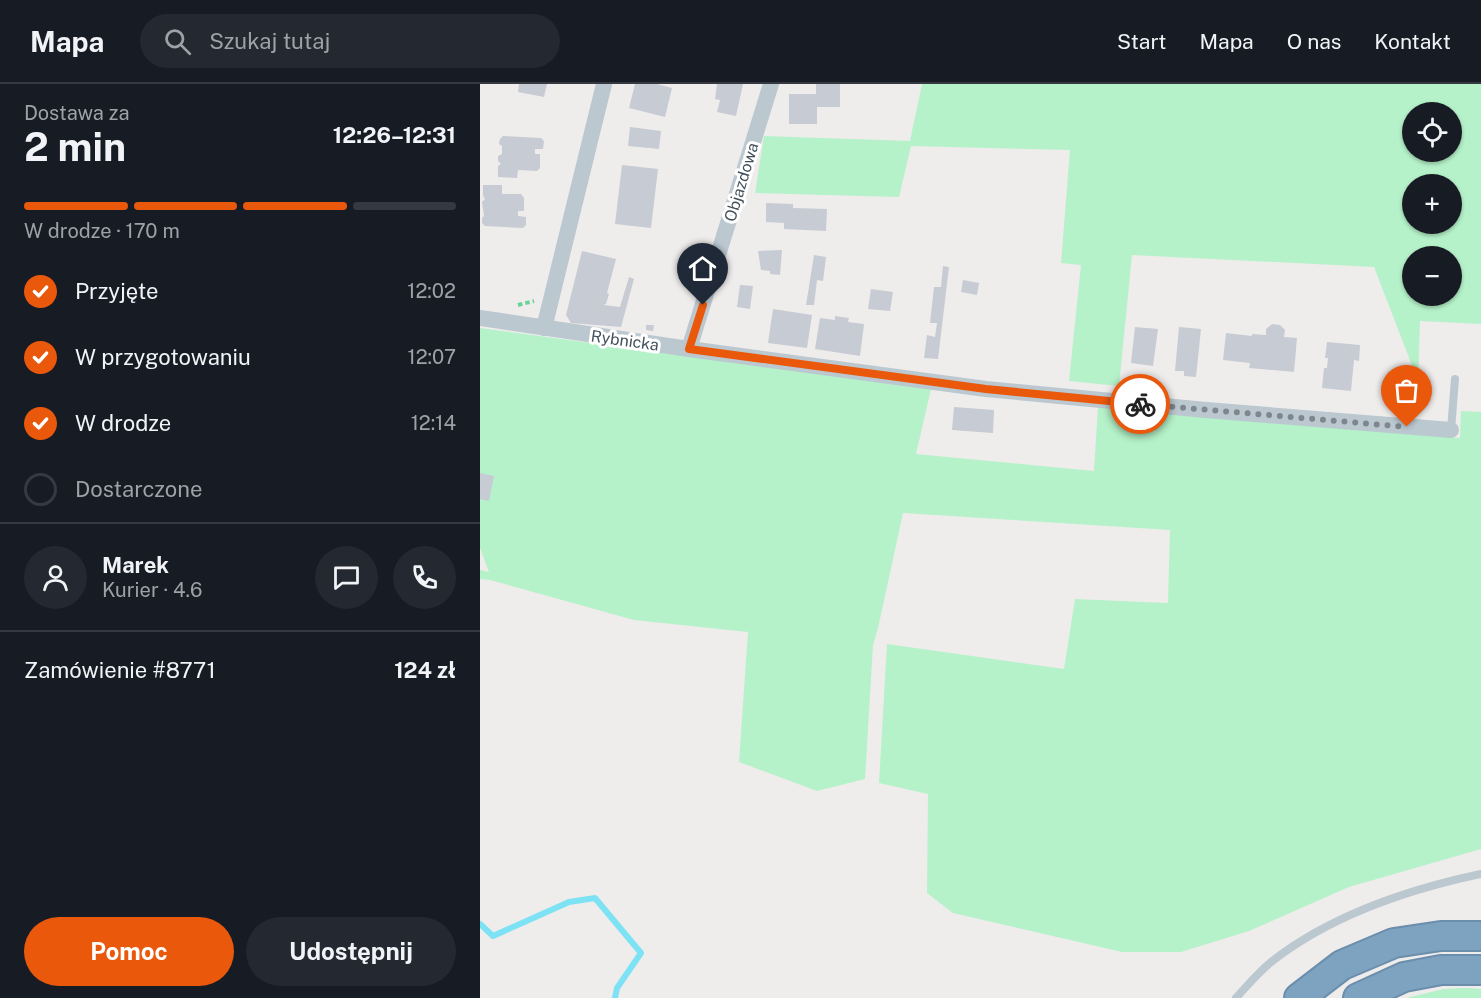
<!DOCTYPE html>
<html lang="pl">
<meta charset="utf-8">
<style>
body{margin:0;font-family:"Public Sans",sans-serif;background:#242831;color:#f1f3f6;height:100vh;display:flex;flex-direction:column;font-size:22px;white-space:nowrap}
*{box-sizing:border-box;margin:0}
p{font-size:20px;color:#9ea1a6}
.icon{flex:none;width:33px;height:33px;fill:none;stroke:currentColor;stroke-width:2;stroke-linecap:round;stroke-linejoin:round}
.map{position:relative;flex:1;overflow:hidden}
.side{display:flex;flex-direction:column;background:#171b24;width:480px}
.side>*{flex:none}
.buttons{position:absolute;left:922px;top:18px;display:grid;gap:12px}
.buttons a{display:grid;place-items:center;width:60px;height:60px;border-radius:50%;background:#171b24;box-shadow:0 2px 4px #0004;font-size:30px}
.pin{position:absolute;display:grid;place-items:center;width:51px;height:51px;color:#fff;margin:-62px -26px;border-radius:50% 50% 50% 0;rotate:-45deg;box-shadow:0 0 6px #0007}
.pin .icon{rotate:45deg}
.courier{position:absolute;display:grid;place-items:center;width:60px;height:60px;margin:-30px;border:4px solid #ea580c;border-radius:50%;background:#fff;color:#222;box-shadow:0 2px 8px #0007}
.overview em{font-style:normal;font-weight:700}
.overview div{display:flex;flex-direction:column-reverse}
.overview{display:flex;align-items:center;justify-content:space-between;height:102px;padding:0 24px}
h1{font-size:39px;font-weight:700;line-height:45px}
.bar{display:grid;grid-template-columns:repeat(4,1fr);gap:9px 6px;align-content:center;height:72px;padding:0 24px}
.bar i{height:8px;border-radius:4px;background:#363941}
.bar .current{background:#ea580c}
.bar p{grid-column:span 4}
.line{display:flex;align-items:center;gap:15px;padding:0 24px;border-top:2px solid #363941}
.line div{flex:1}
.round{display:grid;place-items:center;flex:none;width:63px;height:63px;border-radius:32px;background:#242831}
ol{padding:0 24px;list-style:none}
li{display:flex;align-items:center;gap:18px;height:66px}
li p{margin-inline-start:auto}
li .icon{padding:6px;border-radius:50%;background:#ea580c;color:#fff;stroke-width:4}
li:last-child{color:#9ea1a6}
li i{width:33px;height:33px;border:3px solid #363941;border-radius:50%}
.cta{display:flex;gap:12px;margin-top:auto;padding:12px 24px}
.cta a{flex:1;height:69px;border-radius:36px;background:#ea580c;color:#fff;font-size:24px;font-weight:700;line-height:69px;text-align:center}
.cta a+a{background:#242831;color:#f1f3f6}
header{display:flex;align-items:center;gap:36px;box-sizing:border-box;height:84px;padding:0 30px;background:#171b24;border-bottom:2px solid #363941}
header strong{font-size:28px}
nav{display:flex;gap:33px;margin-inline-start:auto;font-size:21px}
.search{width:420px;height:54px;background:#242831;display:flex;align-items:center;gap:15px;box-sizing:border-box;padding:0 21px;border-radius:33px;color:#9ea1a6;font-size:22px}
main{display:flex;flex:1;min-height:0}
.map>svg:first-child{display:block}
.green{fill:#b5f2c9;fill-rule:evenodd}
.lines{fill:none;stroke-linecap:round;stroke-linejoin:round}
.stream{stroke:#7de2f4;stroke-width:6}
.building{fill:#c7cbd3}
.highway-casing{stroke:#6a8eac;stroke-width:32}
.path{stroke:#6ad399;stroke-width:4;stroke-dasharray:4.5 3;stroke-linecap:butt}
.lane{stroke:#bbc8d0;stroke-width:8}
.street{stroke:#bbc8d0;stroke-width:16}
.highway{stroke:#7ea3c1;stroke-width:28}
.done{stroke:#7f878e;stroke-width:6;stroke-dasharray:0 10.8}
.route{stroke:#ea580c;stroke-width:8}
.labels{text-anchor:middle;stroke-width:6;stroke-linejoin:round;paint-order:stroke}
.street-label{font-size:16px;fill:#43515b;stroke:#fff}
</style>
<header>
<strong>Mapa</strong>
<div class="search"><svg class="icon" aria-label="search" viewBox="0 0 24 24"><circle cx="10" cy="10" r="6"/><path d="M15 15l6 6"/></svg>Szukaj tutaj</div>
<nav><a>Start</a><a>Mapa</a><a>O nas</a><a>Kontakt</a></nav>
</header>
<main>
<section class="side">
<div class="overview"><div><h1>2 min</h1><p>Dostawa za</p></div><em>12:26–12:31</em></div>
<div class="bar"><i class="current"></i><i class="current"></i><i class="current"></i><i></i><p>W drodze · 170 m</p></div>
<ol>
<li><svg class="icon" aria-label="check" viewBox="0 0 24 24"><path d="M5 12l5 5 9-10"/></svg>Przyjęte<p>12:02</p></li>
<li><svg class="icon" aria-label="check" viewBox="0 0 24 24"><path d="M5 12l5 5 9-10"/></svg>W przygotowaniu<p>12:07</p></li>
<li><svg class="icon" aria-label="check" viewBox="0 0 24 24"><path d="M5 12l5 5 9-10"/></svg>W drodze<p>12:14</p></li>
<li><i></i>Dostarczone</li>
</ol>
<div class="line" style="height:108px"><a class="round"><svg class="icon" aria-label="person" viewBox="0 0 24 24"><circle cx="12" cy="8" r="4"/><path d="M4 21q1-7 8-7t8 7"/></svg></a><div><b>Marek</b><p>Kurier · 4.6</p></div><a class="round"><svg class="icon" aria-label="chat" viewBox="0 0 24 24"><path d="M4 5h16v11H9l-5 4z"/></svg></a><a class="round"><svg class="icon" aria-label="phone" viewBox="0 0 24 24"><path d="M5 4h4l2 5-3 2q2 4 5 5l2-3 5 2v4C11 20 4 13 5 4z"/></svg></a></div>
<div class="line" style="height:78px"><div>Zamówienie #8771</div><b>124 zł</b></div>
<div class="cta"><a>Pomoc</a><a>Udostępnij</a></div>
</section>
<div class="map">
<svg width="1001" height="914" viewBox="0 0 1001 914">
<rect width="100%" height="100%" fill="#efecec"/>
<!-- green -->
<g class="green">
<path d="M442,0H1001V240L940,237L938,297L894,183L652,171L639,302L589,297L601,181L581,179L590,66L431,62L419,113L275,109L284,52L430,57ZM972,28V68H933V28ZM933,100H972V140H933ZM933,172H972V212H933Z"/>
<polygon points="0,244 451,305 436,370 614,387 618,323 980,354 981,327 1001,328 1001,765 869,803 769,847 701,868 642,868 473,829 447,809 448,710 399,699 407,560 584,585 595,515 688,519 690,446 423,429 398,544 393,561 385,695 337,707 259,678 268,548 154,536 10,496 0,495 0,486 9,488 0,464"/>
<polygon points="985,904 1001,905 1001,914 926,914 964,905"/>
</g>
<g class="lines">
<!-- stream -->
<polyline class="stream" points="0,840 13,852 89,818 115,814 161,869 137,904 135,914"/>
</g>
<!-- building -->
<g class="building">
<polygon points="39,0 67,0 64,13 38,8"/>
<polygon points="155,0 177,0 192,4 185,33 149,24"/>
<polygon points="237,0 263,0 256,32 237,28 240,16 235,15"/>
<polygon points="336,0 360,0 360,23 337,23 337,40 309,40 309,10 336,10"/>
<polygon points="150,43 181,47 179,65 148,62"/>
<polygon points="23,52 61,54 64,57 63,65 55,65 55,70 60,70 60,84 57,87 38,86 37,94 18,93 18,82 21,80 18,77 18,72 22,70 22,62 19,60 20,55"/>
<polygon points="142,81 178,85 171,144 135,140"/>
<polygon points="3,101 22,101 22,110 41,110 44,114 44,127 38,127 38,132 46,133 46,141 43,144 5,142 2,139 2,134 4,132 2,118 5,115 3,112"/>
<polygon points="286,119 313,120 313,124 347,125 346,147 304,145 304,139 286,138"/>
<polygon points="302,166 300,191 290,190 290,187 281,186 278,167"/>
<polygon points="102,167 136,175 127,209 129,210 126,220 125,220 124,221 140,223 149,193 154,195 141,243 91,239 86,231"/>
<polygon points="334,171 346,173 343,197 337,196 334,221 326,221"/>
<polygon points="463,182 469,183 458,275 444,274 447,251 455,253 457,239 450,239 454,203 461,203"/>
<polygon points="483,196 499,199 497,211 481,208"/>
<polygon points="260,201 273,202 270,225 257,223"/>
<polygon points="391,205 413,208 410,227 388,225"/>
<polygon points="293,225 332,231 327,264 288,259"/>
<polygon points="355,232 369,234 368,238 384,240 380,272 335,265 340,234 355,236"/>
<polygon points="792,240 800,241 805,246 804,253 817,254 814,288 769,284 770,279 743,276 746,249 772,252 772,250 786,251 786,245"/>
<polygon points="166,241 174,241 173,247 166,246"/>
<polygon points="655,243 678,245 673,282 651,279"/>
<polygon points="699,243 721,245 716,293 704,292 704,287 695,287"/>
<polygon points="847,258 880,261 879,277 874,276 871,307 842,304 844,284 847,284 848,274 845,274"/>
<polygon points="474,323 514,326 513,349 472,346"/>
<polygon points="0,389 14,392 9,417 0,415"/>
</g>
<g class="lines">
<!-- highway casing -->
<g class="highway-casing">
<g id="highway">
<polyline points="819,914 862,881 914,859 961,852 1001,852"/>
<polyline points="878,914 924,893 961,886 1001,886"/>
</g>
</g>
<!-- path -->
<polyline class="path" points="38,221 54,217"/>
<!-- lane -->
<g class="lane">
<polyline points="971,346 975,295"/>
<path d="M756,914C768,901 780,886 795,875C853,831 930,805 1001,790"/>
</g>
<!-- street -->
<g class="street">
<polyline points="0,234 209,265 506,305 726,326 971,346"/>
<polyline points="64,244 124,0"/>
<polyline points="209,265 291,0"/>
</g>
<!-- highway -->
<use href="#highway" class="highway"/>
</g>
<g class="lines">
<!-- done -->
<polyline class="done" points="660,320 927,343"/>
<!-- route -->
<polyline class="route" points="223,221 209,265 506,305 660,320"/>
</g>
<g class="labels">
<!-- street labels -->
<g class="street-label">
<text transform="translate(261 98) rotate(-73)" y="6">Objazdowa</text>
<text transform="translate(145 256) rotate(8)" y="6">Rybnicka</text>
</g>
</g>
</svg>
<div class="buttons">
<a><svg class="icon" aria-label="locate" viewBox="0 0 24 24"><circle cx="12" cy="12" r="6"/><path d="M12 2v4M12 18v4M2 12h4M18 12h4"/></svg></a>
<a>+</a>
<a>−</a>
</div>
<div class="pin" style="left:927px;top:343px;background:#ea580c"><svg class="icon" aria-label="bag" viewBox="0 0 24 24"><path d="M5 8h14l-1 12H6zM9 8a3 3 0 0 1 6 0"/></svg></div>
<div class="pin" style="left:223px;top:221px;background:#1f2937"><svg class="icon" aria-label="home" viewBox="0 0 24 24"><path d="M3 11l9-7 9 7M6 9v11h12V9"/></svg></div>
<div class="courier" style="left:660px;top:320px"><svg class="icon" aria-label="bike" viewBox="0 0 24 24"><circle cx="6" cy="16" r="4"/><circle cx="18" cy="16" r="4"/><path d="M6 16l4-8h5l3 8M10 8l3 8H6M13 5h3"/></svg></div>
</div>
</main>
